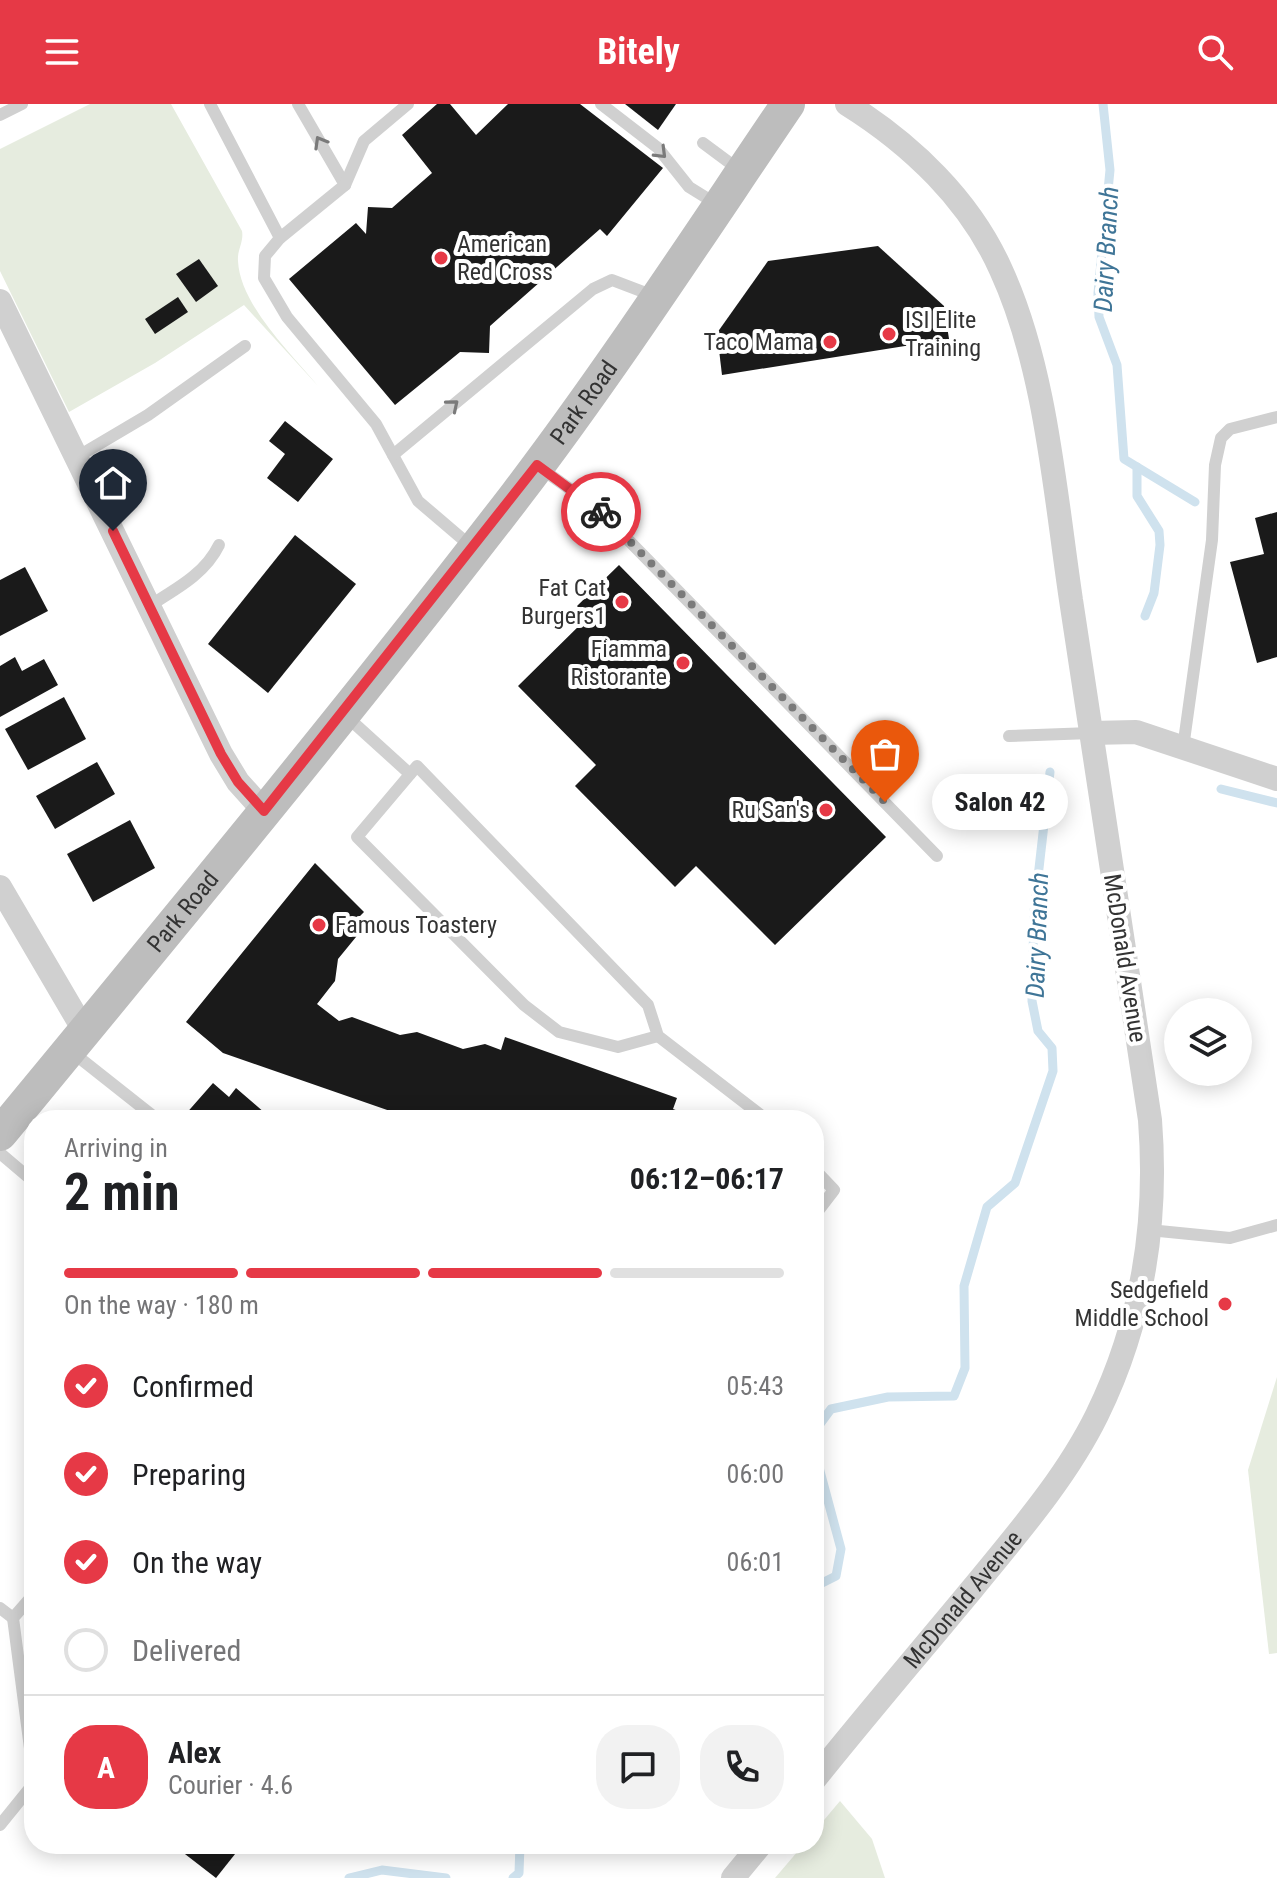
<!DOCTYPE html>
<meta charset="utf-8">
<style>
body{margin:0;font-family:"Roboto Condensed",sans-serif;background:#f2f2f2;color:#202124;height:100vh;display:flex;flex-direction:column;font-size:30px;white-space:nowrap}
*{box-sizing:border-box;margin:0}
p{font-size:26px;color:#757577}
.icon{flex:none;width:44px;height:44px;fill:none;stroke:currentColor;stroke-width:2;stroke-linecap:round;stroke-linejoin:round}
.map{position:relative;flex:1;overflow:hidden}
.sheet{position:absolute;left:24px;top:1006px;width:800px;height:744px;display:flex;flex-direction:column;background:#fff;border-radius:32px;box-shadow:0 4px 20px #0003}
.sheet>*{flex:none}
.controls{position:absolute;left:1164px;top:894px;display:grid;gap:16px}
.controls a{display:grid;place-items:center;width:88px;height:88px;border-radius:50%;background:#fff;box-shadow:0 4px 20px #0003;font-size:40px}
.pin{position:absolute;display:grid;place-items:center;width:68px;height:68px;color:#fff;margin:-82px -34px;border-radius:50% 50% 50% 0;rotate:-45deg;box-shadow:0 0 8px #0007}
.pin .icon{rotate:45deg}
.courier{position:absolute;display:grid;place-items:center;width:80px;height:80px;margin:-40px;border:6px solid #e63946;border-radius:50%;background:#fff;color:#222;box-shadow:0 2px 10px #0007}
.bubble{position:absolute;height:56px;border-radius:28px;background:#fff;box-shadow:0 4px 20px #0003;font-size:26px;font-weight:700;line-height:56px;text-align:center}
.summary em{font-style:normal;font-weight:700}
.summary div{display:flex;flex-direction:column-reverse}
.summary{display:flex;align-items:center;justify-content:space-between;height:136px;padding:0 40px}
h1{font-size:52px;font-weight:700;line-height:60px}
.bar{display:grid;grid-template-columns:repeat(4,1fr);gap:12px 8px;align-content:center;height:96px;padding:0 40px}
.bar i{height:10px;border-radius:6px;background:#e0e0e0}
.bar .selected{background:#e63946}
.bar p{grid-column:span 4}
.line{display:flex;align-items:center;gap:20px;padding:0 40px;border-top:2px solid #e0e0e0}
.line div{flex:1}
.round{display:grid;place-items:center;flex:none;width:84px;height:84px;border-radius:32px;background:#f2f2f2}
ol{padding:0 40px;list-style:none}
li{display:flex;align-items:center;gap:24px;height:88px}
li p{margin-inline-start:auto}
li .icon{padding:8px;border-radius:50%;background:#e63946;color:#fff;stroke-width:4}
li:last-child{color:#757577}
li i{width:44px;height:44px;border:4px solid #e0e0e0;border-radius:50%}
header{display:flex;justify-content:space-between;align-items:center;height:104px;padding:0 40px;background:#e63946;color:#fff;font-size:36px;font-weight:700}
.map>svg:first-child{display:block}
.green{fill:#e6ecdf}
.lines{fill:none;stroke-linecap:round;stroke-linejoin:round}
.stream{stroke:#cfe2ee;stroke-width:9}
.building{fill:#1a1a1a}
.lane{stroke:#d0d0d0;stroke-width:12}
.street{stroke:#d0d0d0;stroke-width:24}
.secondary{stroke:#bdbdbd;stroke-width:34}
.oneway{stroke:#7a7a7a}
.done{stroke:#7a7a7a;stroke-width:8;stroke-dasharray:0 14.4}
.route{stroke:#e63946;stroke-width:10}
.poi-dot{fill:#e63946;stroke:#fff;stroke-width:3}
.labels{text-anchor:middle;stroke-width:8;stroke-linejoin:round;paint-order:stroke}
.poi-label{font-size:24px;fill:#333;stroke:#fff;text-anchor:end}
.street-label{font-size:24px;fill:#333;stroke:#fff}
.water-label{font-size:26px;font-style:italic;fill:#3f7597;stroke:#fff}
</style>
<header><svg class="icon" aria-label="menu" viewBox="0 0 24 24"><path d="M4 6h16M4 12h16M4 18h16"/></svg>Bitely<svg class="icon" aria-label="search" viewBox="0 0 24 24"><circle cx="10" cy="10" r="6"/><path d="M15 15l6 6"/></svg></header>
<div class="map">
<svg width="1277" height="1774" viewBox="0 0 1277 1774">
<rect width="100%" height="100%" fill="#fff"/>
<!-- green -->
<g class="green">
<path d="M90,0H171L242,127C244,138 237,146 238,157C240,201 291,249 318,282L244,201L155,259L69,308L0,167V45Z"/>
<polygon points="1277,1273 1277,1549 1269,1550 1248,1366"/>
<polygon points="840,1697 872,1735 885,1774 775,1774 804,1740 814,1740 814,1728"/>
</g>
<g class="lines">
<!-- stream -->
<g class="stream">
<polyline points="1103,0 1110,66 1098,189 1099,213 1117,261 1124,355 1195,398"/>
<polyline points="1137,363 1137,392 1159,427 1160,441 1154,489 1145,512"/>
<polyline points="1221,685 1277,699"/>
<polyline points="814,1328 831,1305 888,1293 954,1292 965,1264 964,1182 987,1103 1015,1079 1053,967 1052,944 1038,927 1032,897 1034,808 1050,668"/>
<polyline points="814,1345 841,1445 836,1472 814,1483"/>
<polyline points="349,1774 382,1766 446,1774"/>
<polyline points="513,1774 519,1769 520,1740"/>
</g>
</g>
<!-- building -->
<g class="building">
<polygon points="437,0 450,0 476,31 508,0 580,0 663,64 607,132 600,125 490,222 489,249 460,248 395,301 289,175 356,119 366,130 368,103 392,104 432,69 402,31"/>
<polygon points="625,0 676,0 658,26"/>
<polygon points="878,142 944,202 949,235 722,271 717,229 768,157"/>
<polygon points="199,155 218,182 196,198 176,170"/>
<polygon points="178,193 188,208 155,230 145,215"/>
<polygon points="285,317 333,355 298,398 267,374 285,350 269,337"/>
<polygon points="1277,408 1277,553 1257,559 1230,458 1264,450 1255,414"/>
<polygon points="295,431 356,480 268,589 208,540"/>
<polygon points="619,461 886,733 775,841 696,762 675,783 575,682 596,661 518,582 587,514 577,502"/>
<polygon points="25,463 48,507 0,532 0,476"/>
<polygon points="15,553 22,567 44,555 58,581 0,613 0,562"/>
<polygon points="64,593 86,635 28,666 5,625"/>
<polygon points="97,658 115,690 55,725 36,692"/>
<polygon points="130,716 155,764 93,798 67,750"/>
<polygon points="315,759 364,808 357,815 365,822 338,855 335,877 317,900 339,917 352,913 400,931 417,928 463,945 485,940 501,946 505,933 677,994 673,1005 702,1016 416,1016 223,949 186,918"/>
<polygon points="213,979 229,993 236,984 273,1016 221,1016 215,1011 211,1016 189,1016 184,1012"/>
<polygon points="172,1740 243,1740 216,1774"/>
</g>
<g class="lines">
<!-- lane -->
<g class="lane">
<polyline points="210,0 280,134"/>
<polyline points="298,0 345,81 280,134 265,152 264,174 287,213 376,320 418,397 473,444"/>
<polyline points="601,0 658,44 689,83 718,101"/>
<polyline points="0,11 22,0"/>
<polyline points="703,39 742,68"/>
<polyline points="345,81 364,37 408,0"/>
<polyline points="393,351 593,185 612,176 654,192"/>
<polyline points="77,353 148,311 245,242"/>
<polyline points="539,363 598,405 937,752"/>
<path d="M149,502C176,485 205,470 219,441"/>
<polyline points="345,611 410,670"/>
<polyline points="1009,632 1091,629"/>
<polyline points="1183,644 1212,436 1215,361 1221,334 1230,325 1277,313"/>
<polyline points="658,932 648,901 417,662 357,733 364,740 524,901 559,928 618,943 658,932 767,1016"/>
<polyline points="72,948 158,1016"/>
<polyline points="0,1049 34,1078"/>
<polyline points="814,1065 834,1086 814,1112"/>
<polyline points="1149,1126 1230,1134 1277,1121"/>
<polyline points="34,1490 13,1514 34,1675"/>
<polyline points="0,1504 13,1514"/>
<polyline points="0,1721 34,1679"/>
</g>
<!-- street -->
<g class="street">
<polyline points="0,197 221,650 238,678 264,707"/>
<polyline points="1091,629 1136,628 1277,675"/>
<polyline points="0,783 85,928"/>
<path id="s1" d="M814,1676C866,1611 920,1548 973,1484C1017,1430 1066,1374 1097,1311C1142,1219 1158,1118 1150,1016C1123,842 1097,669 1071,496C1055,389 1046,264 1001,166C970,96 911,40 847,0"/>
<polyline points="733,1774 761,1740"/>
</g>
<!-- secondary -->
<path class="secondary" id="s2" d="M0,1030C174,819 349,608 516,391C612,265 699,131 788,0"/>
</g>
<!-- one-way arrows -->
<defs><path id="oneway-chevron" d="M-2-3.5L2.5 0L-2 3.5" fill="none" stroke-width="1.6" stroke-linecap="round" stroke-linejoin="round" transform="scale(2)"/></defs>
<g class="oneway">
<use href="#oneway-chevron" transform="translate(320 38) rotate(-120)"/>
<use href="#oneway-chevron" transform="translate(661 49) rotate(45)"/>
<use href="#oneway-chevron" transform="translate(453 301) rotate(-40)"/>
</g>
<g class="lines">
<!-- done -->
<polyline class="done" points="601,408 885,698"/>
<!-- route -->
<polyline class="route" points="113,427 221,650 238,678 264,707 537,361 601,408"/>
</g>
<!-- markers -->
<g class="poi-dot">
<circle cx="441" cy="154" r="8"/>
<circle cx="889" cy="230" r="8"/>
<circle cx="830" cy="238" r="8"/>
<circle cx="622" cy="498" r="8"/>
<circle cx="683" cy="559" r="8"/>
<circle cx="826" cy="706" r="8"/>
<circle cx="319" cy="821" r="8"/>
<circle cx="1225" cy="1200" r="8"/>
</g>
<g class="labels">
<!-- poi labels -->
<g class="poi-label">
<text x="457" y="148" text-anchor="start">American<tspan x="457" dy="28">Red Cross</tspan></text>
<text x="905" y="224" text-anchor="start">ISI Elite<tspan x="905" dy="28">Training</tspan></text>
<text x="814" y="246">Taco Mama</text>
<text x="606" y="492">Fat Cat<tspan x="606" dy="28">Burgers1</tspan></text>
<text x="667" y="553">Fiamma<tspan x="667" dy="28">Ristorante</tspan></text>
<text x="810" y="714">Ru San's</text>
<text x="335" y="829" text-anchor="start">Famous Toastery</text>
<text x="1209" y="1194">Sedgefield<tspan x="1209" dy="28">Middle School</tspan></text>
</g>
<!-- street labels -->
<g class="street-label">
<text dy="8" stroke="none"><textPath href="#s2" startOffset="936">Park Road</textPath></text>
<text dy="8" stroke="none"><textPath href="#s2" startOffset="288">Park Road</textPath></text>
<text transform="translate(1125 854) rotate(81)" y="8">McDonald Avenue</text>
<text dy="8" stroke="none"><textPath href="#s1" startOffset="234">McDonald Avenue</textPath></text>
</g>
<!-- water labels -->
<g class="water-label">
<text transform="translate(1106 145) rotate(-87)" y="9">Dairy Branch</text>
<text transform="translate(1037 831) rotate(-88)" y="9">Dairy Branch</text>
</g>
</g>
</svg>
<div class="controls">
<a><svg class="icon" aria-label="layers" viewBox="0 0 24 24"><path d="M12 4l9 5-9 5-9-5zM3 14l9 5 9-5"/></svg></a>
</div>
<div class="pin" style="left:885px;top:698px;background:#ea580c"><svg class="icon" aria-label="bag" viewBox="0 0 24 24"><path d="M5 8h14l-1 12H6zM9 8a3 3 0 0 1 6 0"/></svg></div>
<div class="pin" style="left:113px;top:427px;background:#1f2937"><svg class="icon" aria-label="home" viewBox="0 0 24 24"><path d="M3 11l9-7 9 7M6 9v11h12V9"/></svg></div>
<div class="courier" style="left:601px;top:408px"><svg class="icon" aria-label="bike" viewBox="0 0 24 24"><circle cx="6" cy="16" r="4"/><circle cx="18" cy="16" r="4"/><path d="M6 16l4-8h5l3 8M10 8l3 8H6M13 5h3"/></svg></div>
<div class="bubble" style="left:932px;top:670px;width:136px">Salon 42</div>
<section class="sheet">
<div class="summary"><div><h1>2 min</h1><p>Arriving in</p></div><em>06:12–06:17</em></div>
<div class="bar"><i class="selected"></i><i class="selected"></i><i class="selected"></i><i></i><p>On the way · 180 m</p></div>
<ol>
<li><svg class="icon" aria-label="check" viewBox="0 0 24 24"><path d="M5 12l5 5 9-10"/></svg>Confirmed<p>05:43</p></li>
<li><svg class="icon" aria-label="check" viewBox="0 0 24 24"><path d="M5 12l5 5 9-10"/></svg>Preparing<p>06:00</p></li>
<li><svg class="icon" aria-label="check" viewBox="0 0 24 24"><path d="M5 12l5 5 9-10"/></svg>On the way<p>06:01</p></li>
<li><i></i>Delivered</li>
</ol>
<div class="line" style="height:144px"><b class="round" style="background:#e63946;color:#fff">A</b><div><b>Alex</b><p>Courier · 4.6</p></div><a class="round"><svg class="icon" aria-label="chat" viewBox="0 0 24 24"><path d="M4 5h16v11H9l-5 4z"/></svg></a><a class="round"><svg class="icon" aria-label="phone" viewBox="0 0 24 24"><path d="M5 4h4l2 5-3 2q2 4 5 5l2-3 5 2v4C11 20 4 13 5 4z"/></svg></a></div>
</section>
</div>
